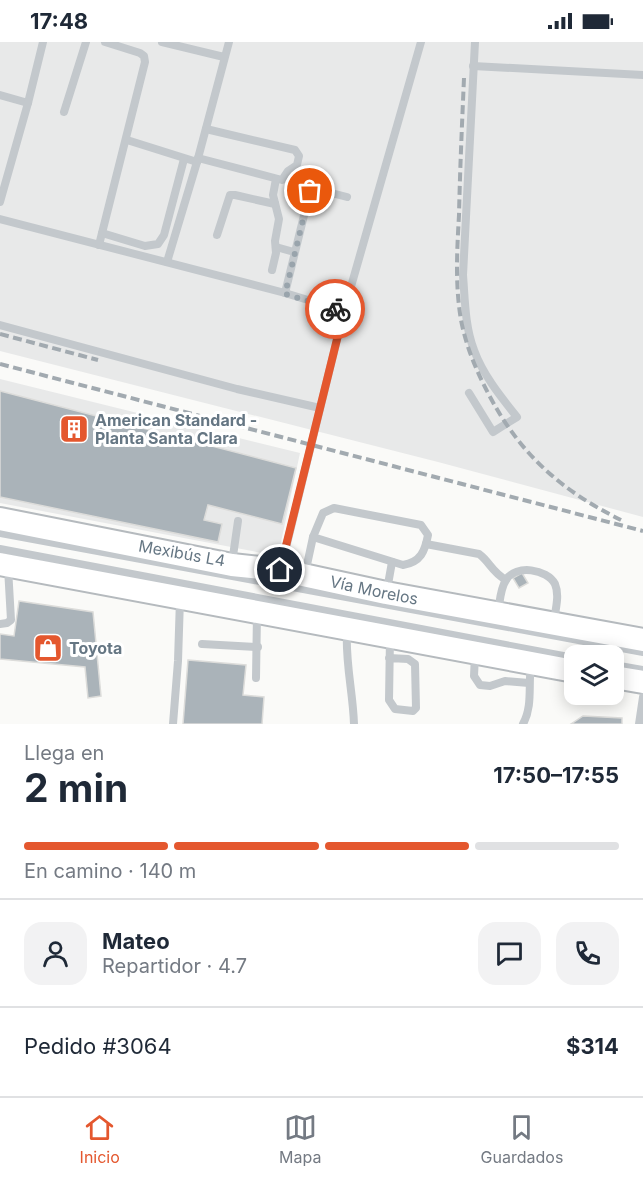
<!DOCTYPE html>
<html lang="es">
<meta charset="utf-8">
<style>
body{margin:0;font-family:Inter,sans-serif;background:#f2f2f3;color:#1f2937;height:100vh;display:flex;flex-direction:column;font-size:22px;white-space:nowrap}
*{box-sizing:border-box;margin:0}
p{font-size:20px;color:#747a83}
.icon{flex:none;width:33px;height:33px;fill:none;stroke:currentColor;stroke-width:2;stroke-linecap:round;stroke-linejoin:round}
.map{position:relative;height:682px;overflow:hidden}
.panel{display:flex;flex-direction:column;background:#fff;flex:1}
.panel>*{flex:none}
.tools{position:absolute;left:564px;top:603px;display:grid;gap:12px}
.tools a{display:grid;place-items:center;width:60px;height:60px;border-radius:12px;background:#fff;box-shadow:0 3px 15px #0003;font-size:30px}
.pin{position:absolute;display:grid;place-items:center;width:51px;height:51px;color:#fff;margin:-26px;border:3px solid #fff;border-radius:50%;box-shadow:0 2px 6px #0007}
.courier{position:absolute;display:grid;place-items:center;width:60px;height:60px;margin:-30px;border:4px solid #e4572e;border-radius:50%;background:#fff;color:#222;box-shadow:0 2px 8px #0007}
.summary em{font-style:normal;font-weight:700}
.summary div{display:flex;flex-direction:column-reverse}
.summary{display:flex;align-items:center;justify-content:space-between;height:102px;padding:0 24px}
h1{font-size:39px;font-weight:700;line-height:45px}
.bar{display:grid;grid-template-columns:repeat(4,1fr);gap:9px 6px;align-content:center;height:72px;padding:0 24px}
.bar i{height:8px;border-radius:4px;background:#e0e1e3}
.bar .selected{background:#e4572e}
.bar p{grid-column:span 4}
.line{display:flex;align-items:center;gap:15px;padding:0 24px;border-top:2px solid #e0e1e3}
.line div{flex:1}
.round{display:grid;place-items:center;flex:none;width:63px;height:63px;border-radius:18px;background:#f2f2f3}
.status{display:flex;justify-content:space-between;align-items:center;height:42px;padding:0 30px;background:#fff;direction:ltr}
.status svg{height:16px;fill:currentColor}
.tab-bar{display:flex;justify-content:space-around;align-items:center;height:84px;border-top:2px solid #e0e1e3;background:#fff;font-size:16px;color:#747a83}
.tab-bar a{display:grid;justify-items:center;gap:3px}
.tab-bar .selected{color:#e4572e}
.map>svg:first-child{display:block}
.built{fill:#e8e9e9}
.building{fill:#aab3b9;stroke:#dcdcda;stroke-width:1.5}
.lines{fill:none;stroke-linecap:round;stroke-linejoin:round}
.primary-casing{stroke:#b5babe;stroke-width:26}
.lane{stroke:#c3c8cc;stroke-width:8}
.primary{stroke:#fff;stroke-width:22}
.rail{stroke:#a2aab0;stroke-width:4;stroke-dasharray:9 4.5;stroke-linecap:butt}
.done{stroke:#99a4ac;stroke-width:6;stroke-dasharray:0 10.8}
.route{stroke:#e4572e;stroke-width:8}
.labels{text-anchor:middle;stroke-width:6;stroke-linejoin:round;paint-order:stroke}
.poi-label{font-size:16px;font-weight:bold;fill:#657683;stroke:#fff;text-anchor:start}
.street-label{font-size:16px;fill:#657683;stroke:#fff}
</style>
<div class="status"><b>17:48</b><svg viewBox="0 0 49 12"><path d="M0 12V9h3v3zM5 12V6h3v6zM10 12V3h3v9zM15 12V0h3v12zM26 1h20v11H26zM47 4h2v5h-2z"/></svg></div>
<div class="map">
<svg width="643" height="682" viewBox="0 0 643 682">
<rect width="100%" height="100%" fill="#fafaf8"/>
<!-- built -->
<g class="built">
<polygon points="0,0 643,0 643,475 438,420 0,309"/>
<polygon points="0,337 300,411 278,514 0,461"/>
</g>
<!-- building -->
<g class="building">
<polygon points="0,349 296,426 282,482 208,463 204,478 222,482 218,500 0,455"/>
<polygon points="522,531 528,541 519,546 513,536"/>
<polygon points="19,559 93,570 101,654 88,656 85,625 0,617 0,592 14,594"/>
<polygon points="188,618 246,623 243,653 264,655 262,682 183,682"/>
<polygon points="583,674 622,676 622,682 571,682"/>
</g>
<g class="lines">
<!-- primary casing -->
<g class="primary-casing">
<g id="primary">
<path id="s1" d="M0,477L232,523L280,528L386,551L643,598"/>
<polyline points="0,522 574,629"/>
<polyline points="614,635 643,640"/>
</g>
</g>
<!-- lane -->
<g class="lane">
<polyline points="162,0 224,15"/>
<polyline points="473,24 643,33"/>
<polyline points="0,53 28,61"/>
<polyline points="64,70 86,0"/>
<polyline points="127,98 197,120"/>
<polyline points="198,116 282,138 288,129 297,123 299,114 295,108 206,87"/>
<polyline points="0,160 28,61 43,0"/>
<polyline points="0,177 285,251 344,269"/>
<polyline points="102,191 145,204 158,202 164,193 184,117"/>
<polyline points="217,193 230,153 235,153 275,162"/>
<polyline points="99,203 145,20 144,14 140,11 105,0"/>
<polyline points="276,205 294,210"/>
<polyline points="167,220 197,120 229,0"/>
<polyline points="272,228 276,211 275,199 279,177 273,153 276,137"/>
<polyline points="285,251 310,149 316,147 347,155"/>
<polyline points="0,283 237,347 320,366"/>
<path d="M469,351L493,390L517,375C501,355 483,333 474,308C465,285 465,258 463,233L475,0"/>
<path d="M334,466L421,483L428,493C425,509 421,520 403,523L313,495L323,471Z"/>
<polyline points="0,491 643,610"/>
<path d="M426,502L479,512C490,520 491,529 506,538"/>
<polyline points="0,507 574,616"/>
<polyline points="232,521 238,479"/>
<polyline points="281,526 344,269 421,0"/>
<polyline points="305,532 313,495"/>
<polyline points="387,548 392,520"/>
<path d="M498,570C500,560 500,547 506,538C516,522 547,527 555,542C560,554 555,568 554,580"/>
<polyline points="0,582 7,581 11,578 8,526"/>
<path d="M347,588C345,620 353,650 354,682"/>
<polyline points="202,602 258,605"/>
<polyline points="475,613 474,634 480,643 490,644 505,639 529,641"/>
<polyline points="389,616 408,617 415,622 416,666 413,669 395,667 389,658 390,596"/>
<polyline points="614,623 643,628"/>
<polyline points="256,636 257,571"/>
<polyline points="173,682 178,619 180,557"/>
<path d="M523,682C533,664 528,643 531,623"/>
<polyline points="639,682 643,655"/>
</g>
<!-- primary -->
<use href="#primary" class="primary"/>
<!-- rail -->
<g class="rail">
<path d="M464,36C462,82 460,127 459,173C457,208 455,243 461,278C466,304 476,328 488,351C519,411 560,448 621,478"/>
<polyline points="0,292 98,318"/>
<polyline points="0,322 643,489"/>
</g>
</g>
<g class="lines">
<!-- done -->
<polyline class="done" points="310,149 285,252 335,267"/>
<!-- route -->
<polyline class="route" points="280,528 344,269 335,267"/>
</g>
<!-- icons -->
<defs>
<g id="building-square" transform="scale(1.5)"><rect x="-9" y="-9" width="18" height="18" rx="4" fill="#e4572e" stroke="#fff"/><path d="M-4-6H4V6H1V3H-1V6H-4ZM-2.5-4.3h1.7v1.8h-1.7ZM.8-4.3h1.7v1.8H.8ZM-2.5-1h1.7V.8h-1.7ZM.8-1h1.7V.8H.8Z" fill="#fff"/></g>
<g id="shop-square" transform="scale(1.5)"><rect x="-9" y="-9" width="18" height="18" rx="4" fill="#e4572e" stroke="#fff"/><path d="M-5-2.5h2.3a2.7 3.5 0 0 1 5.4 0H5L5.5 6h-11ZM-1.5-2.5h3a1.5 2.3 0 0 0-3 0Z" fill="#fff"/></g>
</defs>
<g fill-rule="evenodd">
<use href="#building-square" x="74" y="387"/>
<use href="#shop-square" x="48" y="606"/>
</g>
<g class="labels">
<!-- poi labels -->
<g class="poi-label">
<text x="95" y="384">American Standard -<tspan x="95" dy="18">Planta Santa Clara</tspan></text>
<text x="69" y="612">Toyota</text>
</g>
<!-- street labels -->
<g class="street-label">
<text transform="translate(182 511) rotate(10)" y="6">Mexibús L4</text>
<text dy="6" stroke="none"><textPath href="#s1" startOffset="381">Vía Morelos</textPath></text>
</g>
</g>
</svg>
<div class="tools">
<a><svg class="icon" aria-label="layers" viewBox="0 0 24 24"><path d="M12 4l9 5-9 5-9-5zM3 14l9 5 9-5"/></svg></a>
</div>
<div class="pin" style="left:310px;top:149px;background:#ea580c"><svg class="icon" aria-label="bag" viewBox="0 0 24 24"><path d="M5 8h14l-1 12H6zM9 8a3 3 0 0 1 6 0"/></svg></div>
<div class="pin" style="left:280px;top:528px;background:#1f2937"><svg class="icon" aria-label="home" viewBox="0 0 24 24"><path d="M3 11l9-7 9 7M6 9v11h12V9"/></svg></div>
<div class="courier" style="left:335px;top:267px"><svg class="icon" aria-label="bike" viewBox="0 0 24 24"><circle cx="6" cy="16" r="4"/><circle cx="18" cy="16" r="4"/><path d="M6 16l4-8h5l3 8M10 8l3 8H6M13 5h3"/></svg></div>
</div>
<section class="panel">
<div class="summary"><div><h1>2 min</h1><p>Llega en</p></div><em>17:50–17:55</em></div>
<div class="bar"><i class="selected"></i><i class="selected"></i><i class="selected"></i><i></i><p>En camino · 140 m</p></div>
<div class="line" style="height:108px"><a class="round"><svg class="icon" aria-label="person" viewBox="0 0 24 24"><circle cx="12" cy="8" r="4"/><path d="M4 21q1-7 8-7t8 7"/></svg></a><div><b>Mateo</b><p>Repartidor · 4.7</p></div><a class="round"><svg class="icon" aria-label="chat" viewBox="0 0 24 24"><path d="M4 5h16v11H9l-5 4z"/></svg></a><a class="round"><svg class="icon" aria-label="phone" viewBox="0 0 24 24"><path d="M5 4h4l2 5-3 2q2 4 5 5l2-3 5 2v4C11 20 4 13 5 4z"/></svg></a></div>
<div class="line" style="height:78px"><div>Pedido #3064</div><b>$314</b></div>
</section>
<nav class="tab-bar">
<a class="selected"><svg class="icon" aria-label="home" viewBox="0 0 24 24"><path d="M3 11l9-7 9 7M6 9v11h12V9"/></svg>Inicio</a>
<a><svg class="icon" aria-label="map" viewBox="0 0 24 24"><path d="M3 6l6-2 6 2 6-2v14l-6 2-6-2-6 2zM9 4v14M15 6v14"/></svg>Mapa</a>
<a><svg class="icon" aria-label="saved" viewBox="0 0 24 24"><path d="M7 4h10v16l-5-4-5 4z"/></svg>Guardados</a>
</nav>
